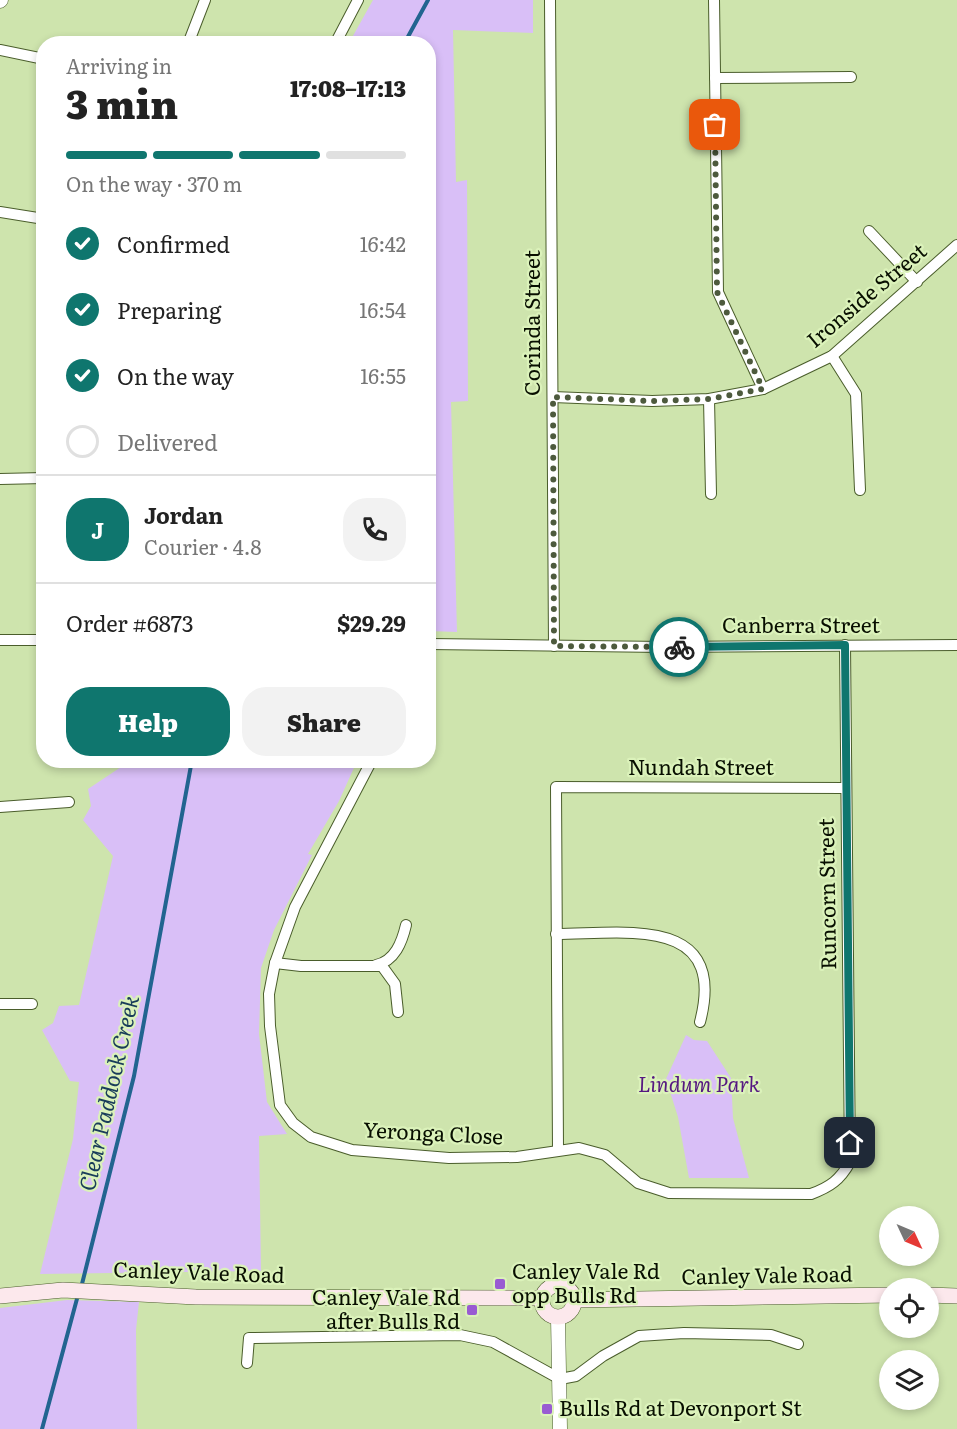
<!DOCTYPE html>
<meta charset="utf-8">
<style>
body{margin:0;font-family:Literata,serif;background:#f2f2f2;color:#222;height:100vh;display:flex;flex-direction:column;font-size:22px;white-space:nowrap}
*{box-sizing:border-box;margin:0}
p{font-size:20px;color:#767676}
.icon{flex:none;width:33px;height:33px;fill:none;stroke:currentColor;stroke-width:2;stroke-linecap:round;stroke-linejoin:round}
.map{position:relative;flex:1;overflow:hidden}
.drawer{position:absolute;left:36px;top:36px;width:400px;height:732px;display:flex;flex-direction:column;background:#fff;border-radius:24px;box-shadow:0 3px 9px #0003}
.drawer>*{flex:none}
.needle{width:39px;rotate:134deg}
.fabs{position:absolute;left:879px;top:1206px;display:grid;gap:12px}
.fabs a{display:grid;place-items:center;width:60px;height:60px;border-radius:50%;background:#fff;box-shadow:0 3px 9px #0003;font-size:30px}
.pin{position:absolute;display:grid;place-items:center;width:51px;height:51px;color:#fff;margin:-26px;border-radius:12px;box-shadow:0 3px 9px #0006}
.courier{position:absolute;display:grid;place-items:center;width:60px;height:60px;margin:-30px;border:4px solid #0f766e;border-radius:50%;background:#fff;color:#222;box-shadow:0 2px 8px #0007}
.summary em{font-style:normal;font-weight:800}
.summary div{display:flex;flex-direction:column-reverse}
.summary{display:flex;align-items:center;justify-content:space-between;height:102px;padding:0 30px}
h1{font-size:39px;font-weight:800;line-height:45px}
.bar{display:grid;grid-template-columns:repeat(4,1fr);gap:9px 6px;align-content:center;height:72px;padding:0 30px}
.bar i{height:8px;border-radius:4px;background:#e0e0e0}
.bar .active{background:#0f766e}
.bar p{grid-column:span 4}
.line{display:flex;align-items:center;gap:15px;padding:0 30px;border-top:2px solid #e0e0e0}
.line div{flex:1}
.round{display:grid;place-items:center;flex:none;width:63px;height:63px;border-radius:24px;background:#f2f2f2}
ol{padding:0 30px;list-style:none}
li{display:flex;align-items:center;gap:18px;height:66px}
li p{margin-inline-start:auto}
li .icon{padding:6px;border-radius:50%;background:#0f766e;color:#fff;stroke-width:4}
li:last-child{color:#767676}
li i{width:33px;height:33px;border:3px solid #e0e0e0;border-radius:50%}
.primary-button{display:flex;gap:12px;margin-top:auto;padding:12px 30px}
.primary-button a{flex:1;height:69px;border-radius:24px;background:#0f766e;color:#fff;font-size:24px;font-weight:800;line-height:69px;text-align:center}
.primary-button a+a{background:#f2f2f2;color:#222}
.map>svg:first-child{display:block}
.green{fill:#d9bff7}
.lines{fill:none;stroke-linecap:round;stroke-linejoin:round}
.stream{stroke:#226490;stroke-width:4}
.minor-casing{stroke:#4a5d2b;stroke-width:12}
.tertiary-casing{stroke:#4a5d2b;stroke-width:15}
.secondary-casing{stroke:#4a5d2b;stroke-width:16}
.minor{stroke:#fff;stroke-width:10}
.tertiary{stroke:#fff;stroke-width:14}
.secondary{stroke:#fce8ec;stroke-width:15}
.done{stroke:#4d5a3d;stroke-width:6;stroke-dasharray:0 10.8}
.route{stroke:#0f766e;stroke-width:8}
.poi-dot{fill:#995bd2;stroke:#dbf2ba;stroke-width:2}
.labels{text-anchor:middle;stroke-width:4.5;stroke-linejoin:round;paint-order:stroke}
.street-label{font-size:21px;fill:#080f00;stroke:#dbf2ba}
.park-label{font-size:21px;font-style:italic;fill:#551781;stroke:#dbf2ba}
.poi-label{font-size:21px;fill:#080f00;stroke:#dbf2ba;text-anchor:start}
.water-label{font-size:22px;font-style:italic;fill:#193c5a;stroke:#dbf2ba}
</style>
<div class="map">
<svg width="957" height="1429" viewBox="0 0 957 1429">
<rect width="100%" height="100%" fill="#cee4ad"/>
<!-- green -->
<g class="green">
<polygon points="373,0 533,0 533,33 453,30 456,182 467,180 468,401 451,402 457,632 429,631 429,44 349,43"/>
<polygon points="130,761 357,761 339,801 308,854 312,855 274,930 261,968 259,1034 267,1102 287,1134 259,1136 261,1271 40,1274 73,1139 79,1082 70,1081 42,1030 53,1023 59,1006 79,1005 113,856 83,820 91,806 88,789"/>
<polygon points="686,1035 694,1040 707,1041 731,1078 733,1118 749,1178 689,1178 678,1117 666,1079"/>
<polygon points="67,1300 139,1302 136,1330 137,1429 0,1429 0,1308"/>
</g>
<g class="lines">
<!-- stream -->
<g class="stream">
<polyline points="404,44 428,0"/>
<polyline points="81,1288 134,1076 192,760"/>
<polyline points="42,1429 78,1295"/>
</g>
<!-- minor casing -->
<g class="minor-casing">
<g id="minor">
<polyline points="550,0 554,646"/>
<polyline points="714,0 718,292 763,389"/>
<polyline points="188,44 205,0"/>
<polyline points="335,44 358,0"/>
<polyline points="0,50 44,59"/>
<polyline points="715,78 851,77"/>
<polyline points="0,212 44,219"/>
<polyline points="869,231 917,282"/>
<polyline points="832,356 856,394 860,490"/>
<polyline points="553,397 652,401 709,399 763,389 832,356 957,245"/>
<polyline points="709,399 711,494"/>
<polyline points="0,479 44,478"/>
<polyline points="0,640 44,640"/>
<polyline points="429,644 663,647 957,645"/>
<path d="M372,760L295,907L275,963L269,994L270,1026L280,1105L293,1123L311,1137L352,1150L449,1158L517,1157L579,1148L605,1155L638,1183L669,1193L811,1194C830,1187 840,1180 850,1162L845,645"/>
<polyline points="0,807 69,802"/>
<path d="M556,934C624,934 728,914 700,1022"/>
<polyline points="275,963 301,966 382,966 395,984 398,1012"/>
<path d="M376,965C395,961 402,942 406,925"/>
<polyline points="0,1004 32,1004"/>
<polyline points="558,1150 556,787 846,788"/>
<polyline points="247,1363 249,1338 460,1335 493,1342 560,1379 576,1376 603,1356 639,1336 684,1333 771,1335 798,1344"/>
</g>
</g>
<!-- tertiary casing -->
<g class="tertiary-casing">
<g id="tertiary">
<polyline points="0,1 1,0"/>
<polyline points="558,1317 560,1429"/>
</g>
</g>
<!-- secondary casing -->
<g class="secondary-casing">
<g id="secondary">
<circle cx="558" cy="1301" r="16"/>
<polyline points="928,1295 957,1296"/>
<polyline points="0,1296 63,1290 196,1297 542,1298"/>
<polyline points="574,1300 890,1295"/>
</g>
</g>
<!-- minor -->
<use href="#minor" class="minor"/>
<!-- tertiary -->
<use href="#tertiary" class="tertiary"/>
<!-- secondary -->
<use href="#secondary" class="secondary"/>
</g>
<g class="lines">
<!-- done -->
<polyline class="done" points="679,647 554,646 553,397 652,401 709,399 763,389 717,292 715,125"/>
<!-- route -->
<polyline class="route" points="679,647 845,645 850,1143"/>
</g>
<!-- markers -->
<g class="poi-dot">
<rect x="494" y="1278" width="12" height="12" rx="3"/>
<rect x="466" y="1304" width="12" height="12" rx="3"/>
<rect x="541" y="1403" width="12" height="12" rx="3"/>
</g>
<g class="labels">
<!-- street labels -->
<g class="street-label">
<text transform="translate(867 296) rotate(-40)" y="7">Ironside Street</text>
<text transform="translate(533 323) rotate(-90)" y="7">Corinda Street</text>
<text x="801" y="633">Canberra Street</text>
<text x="701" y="775">Nundah Street</text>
<text transform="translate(828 894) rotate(-91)" y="7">Runcorn Street</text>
<text transform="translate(433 1134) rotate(3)" y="7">Yeronga Close</text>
<text transform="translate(199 1273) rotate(2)" y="7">Canley Vale Road</text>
<text transform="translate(767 1276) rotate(-1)" y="7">Canley Vale Road</text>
</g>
<!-- park labels -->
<g class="park-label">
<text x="699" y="1092">Lindum Park</text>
</g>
<!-- poi labels -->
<g class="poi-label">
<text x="512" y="1279">Canley Vale Rd<tspan x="512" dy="24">opp Bulls Rd</tspan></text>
<text x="460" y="1305" text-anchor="end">Canley Vale Rd<tspan x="460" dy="24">after Bulls Rd</tspan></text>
<text x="559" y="1416">Bulls Rd at Devonport St</text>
</g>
<!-- water labels -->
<g class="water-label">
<text transform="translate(109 1093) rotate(-77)" y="8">Clear Paddock Creek</text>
</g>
</g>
</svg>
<div class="fabs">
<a><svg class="needle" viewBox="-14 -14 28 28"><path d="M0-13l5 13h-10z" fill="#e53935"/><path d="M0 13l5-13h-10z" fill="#767676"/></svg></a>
<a><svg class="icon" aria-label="locate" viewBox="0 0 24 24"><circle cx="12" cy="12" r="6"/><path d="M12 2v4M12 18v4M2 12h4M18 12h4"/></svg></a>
<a><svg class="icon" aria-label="layers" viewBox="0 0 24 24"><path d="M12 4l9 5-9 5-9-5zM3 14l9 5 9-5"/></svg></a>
</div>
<div class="pin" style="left:715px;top:125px;background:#ea580c"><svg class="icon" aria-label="bag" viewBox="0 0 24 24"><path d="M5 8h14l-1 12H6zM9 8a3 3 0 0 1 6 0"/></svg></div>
<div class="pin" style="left:850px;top:1143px;background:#1f2937"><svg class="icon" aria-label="home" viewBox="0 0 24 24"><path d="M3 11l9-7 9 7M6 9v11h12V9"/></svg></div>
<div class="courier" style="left:679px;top:647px"><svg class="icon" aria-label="bike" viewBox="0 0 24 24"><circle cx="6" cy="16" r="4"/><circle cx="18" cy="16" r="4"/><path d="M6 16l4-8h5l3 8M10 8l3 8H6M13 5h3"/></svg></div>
<section class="drawer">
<div class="summary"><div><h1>3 min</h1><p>Arriving in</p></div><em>17:08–17:13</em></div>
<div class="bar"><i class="active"></i><i class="active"></i><i class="active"></i><i></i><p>On the way · 370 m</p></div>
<ol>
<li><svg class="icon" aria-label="check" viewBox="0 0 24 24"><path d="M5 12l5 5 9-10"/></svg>Confirmed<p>16:42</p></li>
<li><svg class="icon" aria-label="check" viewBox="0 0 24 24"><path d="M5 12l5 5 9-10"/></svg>Preparing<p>16:54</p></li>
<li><svg class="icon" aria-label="check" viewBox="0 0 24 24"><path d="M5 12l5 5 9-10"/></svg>On the way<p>16:55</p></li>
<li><i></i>Delivered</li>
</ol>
<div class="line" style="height:108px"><b class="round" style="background:#0f766e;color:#fff">J</b><div><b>Jordan</b><p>Courier · 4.8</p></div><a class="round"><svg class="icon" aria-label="phone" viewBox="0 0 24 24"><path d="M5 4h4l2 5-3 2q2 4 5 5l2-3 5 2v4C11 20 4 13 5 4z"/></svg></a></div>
<div class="line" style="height:78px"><div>Order #6873</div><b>$29.29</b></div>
<div class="primary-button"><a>Help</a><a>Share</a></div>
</section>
</div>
